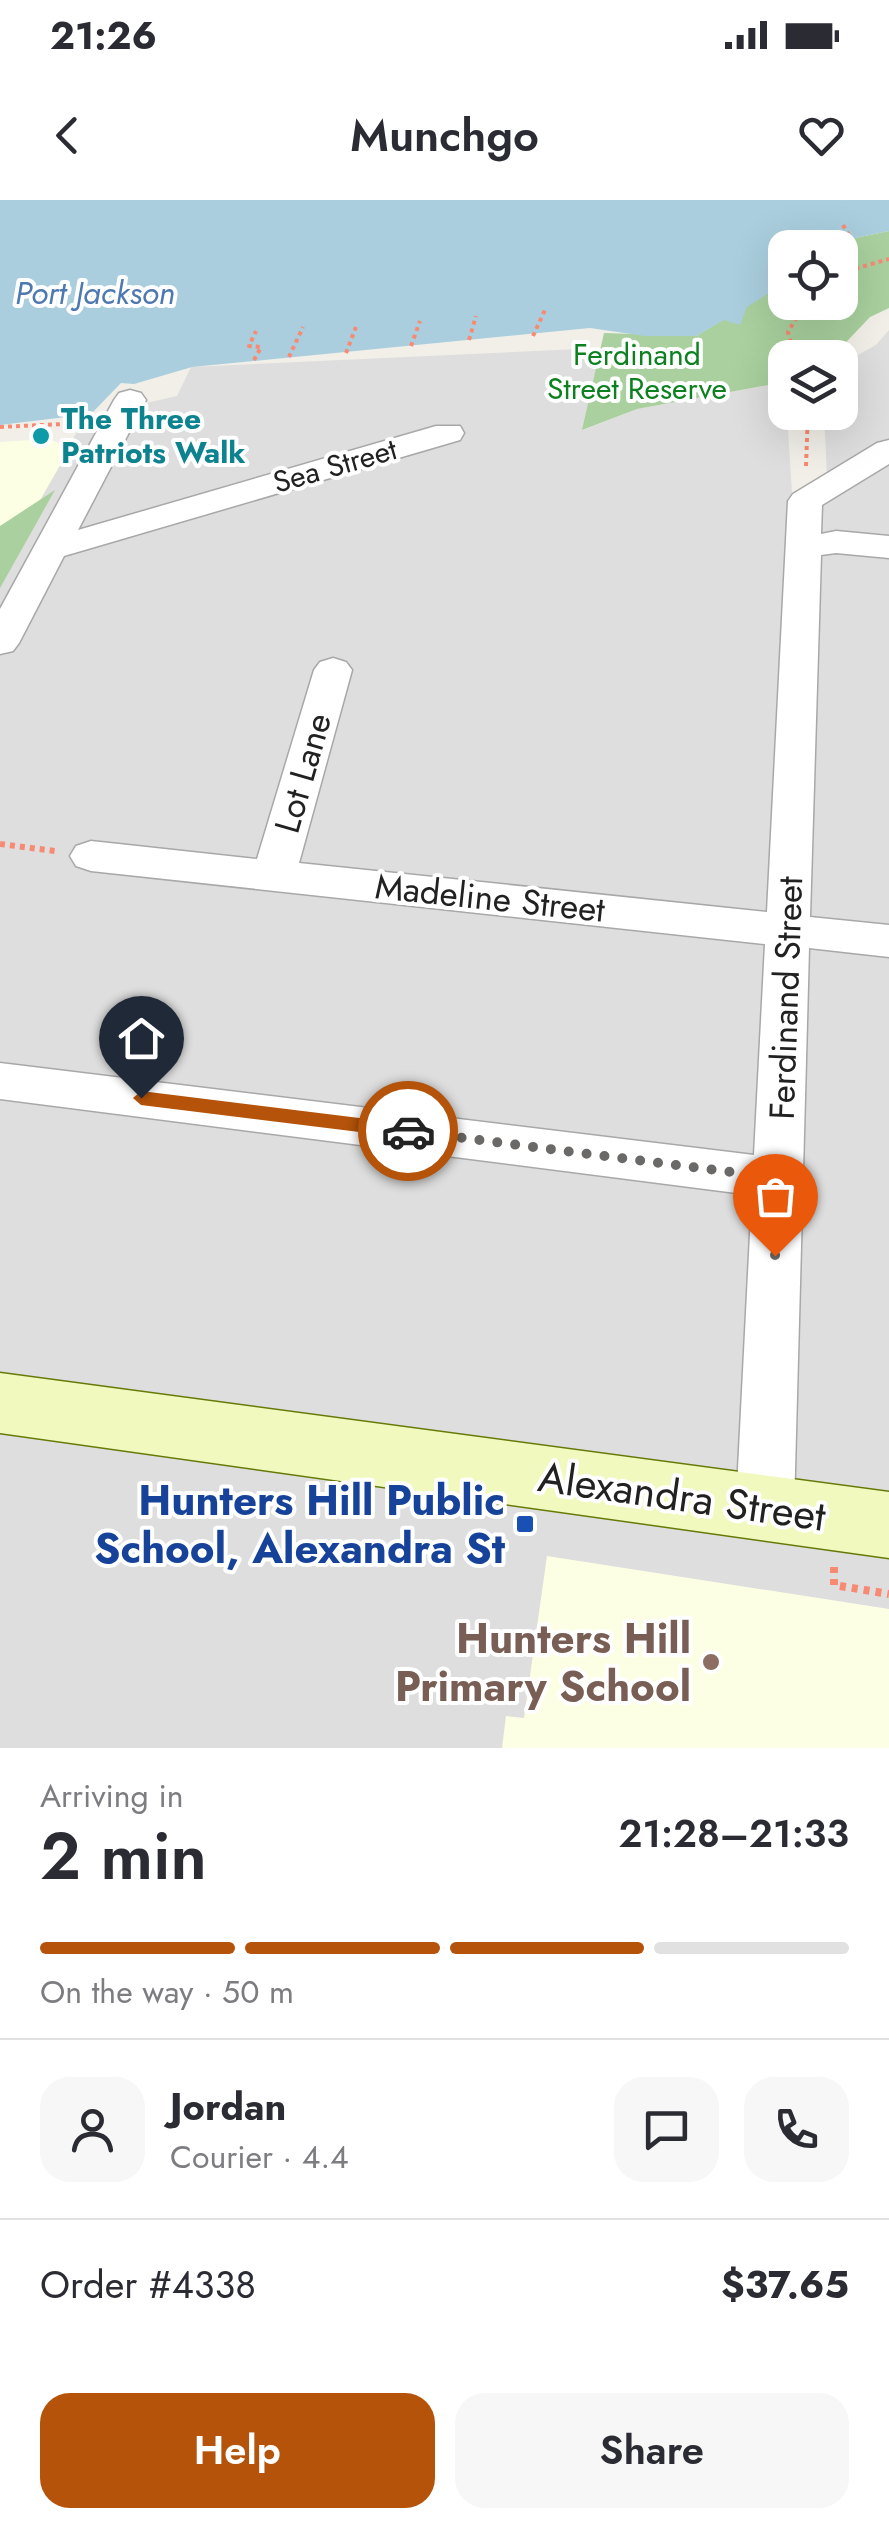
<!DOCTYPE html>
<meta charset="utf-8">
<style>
body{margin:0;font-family:Jost,sans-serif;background:#f7f7f7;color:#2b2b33;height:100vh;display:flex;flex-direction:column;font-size:38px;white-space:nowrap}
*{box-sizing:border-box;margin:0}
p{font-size:32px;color:#7c7c81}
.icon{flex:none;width:55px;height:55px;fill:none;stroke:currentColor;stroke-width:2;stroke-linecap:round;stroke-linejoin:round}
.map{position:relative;height:1548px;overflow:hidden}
.details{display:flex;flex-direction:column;background:#fff;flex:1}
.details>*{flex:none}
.buttons{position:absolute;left:768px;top:30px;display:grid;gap:20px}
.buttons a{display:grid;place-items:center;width:90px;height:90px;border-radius:20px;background:#fff;box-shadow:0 10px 40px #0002;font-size:50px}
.pin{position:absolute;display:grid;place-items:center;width:85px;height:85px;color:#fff;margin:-102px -42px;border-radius:50% 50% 50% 0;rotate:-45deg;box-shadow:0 0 10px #0007}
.pin .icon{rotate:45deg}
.courier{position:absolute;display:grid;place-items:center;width:100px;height:100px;margin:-50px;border:8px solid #b45309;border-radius:50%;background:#fff;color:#222;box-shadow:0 2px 12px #0007}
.summary em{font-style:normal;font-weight:600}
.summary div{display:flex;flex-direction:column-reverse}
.summary{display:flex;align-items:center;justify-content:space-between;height:170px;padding:0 40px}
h1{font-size:65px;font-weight:600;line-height:75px}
.bar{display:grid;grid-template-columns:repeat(4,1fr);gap:15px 10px;align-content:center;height:120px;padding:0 40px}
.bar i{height:12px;border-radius:8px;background:#e1e1e2}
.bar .current{background:#b45309}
.bar p{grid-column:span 4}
.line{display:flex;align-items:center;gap:25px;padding:0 40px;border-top:2px solid #e1e1e2}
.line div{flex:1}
.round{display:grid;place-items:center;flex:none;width:105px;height:105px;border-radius:30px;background:#f7f7f7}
.primary-button{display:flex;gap:20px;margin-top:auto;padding:20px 40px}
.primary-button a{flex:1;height:115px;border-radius:30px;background:#b45309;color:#fff;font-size:40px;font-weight:600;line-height:115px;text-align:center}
.primary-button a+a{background:#f7f7f7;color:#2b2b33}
.status{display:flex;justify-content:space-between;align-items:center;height:70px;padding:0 50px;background:#fff;direction:ltr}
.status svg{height:28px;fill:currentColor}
header{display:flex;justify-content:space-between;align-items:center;height:130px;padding:0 40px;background:#fff;font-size:45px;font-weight:600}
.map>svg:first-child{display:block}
.residential{fill:#dfdede}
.education{fill:#fdffe4}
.forest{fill:#a9d09e}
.water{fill:#aacede}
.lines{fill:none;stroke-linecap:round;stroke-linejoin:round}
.street-casing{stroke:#a8a8a8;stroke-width:3}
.secondary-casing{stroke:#657a07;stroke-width:3}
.path-far2{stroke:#f88a73;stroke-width:4;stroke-dasharray:4 4;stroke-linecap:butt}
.path-far1{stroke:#f88a73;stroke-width:6;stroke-dasharray:5 5;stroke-linecap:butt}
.path{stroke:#f88a73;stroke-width:8;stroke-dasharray:6 6;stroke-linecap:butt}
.street{fill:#fff;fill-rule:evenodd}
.secondary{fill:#f2f9bf;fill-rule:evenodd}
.route{fill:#b45309}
.done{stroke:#6a6967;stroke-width:10;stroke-dasharray:0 18}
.culture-dot{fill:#0f9aa8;stroke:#fff;stroke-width:4}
.transit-dot{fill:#1a4fb4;stroke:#fff;stroke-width:4}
.education-dot{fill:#8d6e63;stroke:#fff;stroke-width:4}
.labels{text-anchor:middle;stroke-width:8;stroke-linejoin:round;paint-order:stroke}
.far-park-label{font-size:30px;fill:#0d8120;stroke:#fff}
.far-culture-label{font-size:30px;font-weight:bold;fill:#0d838f;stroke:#fff;text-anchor:start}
.far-street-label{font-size:30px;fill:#212121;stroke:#fff}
.far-water-label{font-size:32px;font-style:italic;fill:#4e78b1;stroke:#fff}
.street-label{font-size:35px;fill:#212121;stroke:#fff}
.near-street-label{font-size:42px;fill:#212121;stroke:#fff}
.near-transit-label{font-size:42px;font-weight:bold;fill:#164399;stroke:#fff;text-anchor:end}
.near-education-label{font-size:42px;font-weight:bold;fill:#785e54;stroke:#fff;text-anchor:end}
</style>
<div class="status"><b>21:26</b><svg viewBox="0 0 49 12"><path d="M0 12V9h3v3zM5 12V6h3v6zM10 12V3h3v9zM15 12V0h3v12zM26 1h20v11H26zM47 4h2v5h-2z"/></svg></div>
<header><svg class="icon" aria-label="back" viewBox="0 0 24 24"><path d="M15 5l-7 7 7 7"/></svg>Munchgo<svg class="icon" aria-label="heart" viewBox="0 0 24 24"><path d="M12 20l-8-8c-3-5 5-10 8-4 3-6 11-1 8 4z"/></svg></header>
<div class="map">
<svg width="889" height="1548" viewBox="0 0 889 1548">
<rect width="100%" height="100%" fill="#f1efe8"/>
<!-- residential -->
<polygon class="residential" points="889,130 889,1548 0,1548 0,374 85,217 177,196 191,167 601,148 583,230 637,209 785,182 792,293 827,277 824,213 840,212 840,165 876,145"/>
<!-- education -->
<g class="education">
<polygon points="49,239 70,248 0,370 0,242"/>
<polygon points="547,1356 889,1409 889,1548 502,1548 506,1516 524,1518"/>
</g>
<!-- forest -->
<g class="forest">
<polygon points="889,31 889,108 870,117 832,157 785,158 785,182 637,209 582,230 604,133 696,136 785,83 785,102 840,102 840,58 845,40"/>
<polygon points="55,290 0,388 0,326"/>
</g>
<!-- water -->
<polygon class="water" points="0,0 889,0 889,31 845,40 840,58 840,48 785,48 785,83 747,107 740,125 724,120 696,136 645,136 590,128 192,167 134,184 121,183 91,214 0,225"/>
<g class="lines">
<!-- street casing -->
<g class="street-casing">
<g id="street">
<polygon points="130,190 141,193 146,200 78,330 436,226 460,226 464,233 460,240 64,356 19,443 13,451 0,454 0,409 114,200 119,193"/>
<polygon points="889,240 889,264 822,305 821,334 836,331 889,336 889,358 836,353 821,355 810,717 889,725 889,757 809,748 794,1308 785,1327 765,1335 745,1327 736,1308 752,995 0,899 0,863 754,955 765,744 91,671 76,666 70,656 76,646 91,641 257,659 314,470 320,462 333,458 346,462 352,470 299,663 767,712 788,301 793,294 877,243"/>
</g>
</g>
<!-- secondary casing -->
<g class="secondary-casing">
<polygon id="secondary" points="0,1173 889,1292 889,1358 0,1233"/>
</g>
<!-- path-far2 -->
<g class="path-far2">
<polyline points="843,25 854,44"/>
<polyline points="791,37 795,37 798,48"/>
<polyline points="840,73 889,59"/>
<polyline points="533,136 545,110"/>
<polyline points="469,140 476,116"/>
<polyline points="411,146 420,121"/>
<polyline points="346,153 356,127"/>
<polyline points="289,157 303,127"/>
<polyline points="795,158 788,132 806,102"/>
<polyline points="254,160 261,147 249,146 256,131"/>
<polyline points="0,227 84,223"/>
<polyline points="806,266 808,212"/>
</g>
<!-- path-far1 -->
<polyline class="path-far1" points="0,644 55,651"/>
<!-- path -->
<polyline class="path" points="834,1367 834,1385 889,1394"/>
<!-- street -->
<use href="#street" class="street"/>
<!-- secondary -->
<use href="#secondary" class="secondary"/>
</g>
<!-- route -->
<polygon class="route" points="141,891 408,924 417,931 408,938 141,905 133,898"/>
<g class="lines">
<!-- done -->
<polyline class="done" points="408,931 778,978 775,1056"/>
</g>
<!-- markers -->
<circle class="culture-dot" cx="41" cy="236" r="10"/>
<rect class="transit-dot" x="515" y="1314" width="20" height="20" rx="5"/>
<circle class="education-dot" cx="711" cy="1462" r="10"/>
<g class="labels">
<!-- far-park labels -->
<g class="far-park-label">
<text x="637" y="165">Ferdinand<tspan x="637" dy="34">Street Reserve</tspan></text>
</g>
<!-- far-culture labels -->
<g class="far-culture-label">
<text x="61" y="229">The Three<tspan x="61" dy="34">Patriots Walk</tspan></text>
</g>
<!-- far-street labels -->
<g class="far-street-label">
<text transform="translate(335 266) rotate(-16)" y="10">Sea Street</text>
</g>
<!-- far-water labels -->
<g class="far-water-label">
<text x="95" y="104">Port Jackson</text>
</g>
<!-- street labels -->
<g class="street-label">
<text transform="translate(303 573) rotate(-74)" y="12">Lot Lane</text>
<text transform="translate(490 698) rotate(6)" y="12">Madeline Street</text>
<text transform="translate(786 798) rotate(-88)" y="12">Ferdinand Street</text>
</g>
<!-- near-street labels -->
<g class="near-street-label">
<text transform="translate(682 1296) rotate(8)" y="15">Alexandra Street</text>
</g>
<!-- near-transit labels -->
<g class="near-transit-label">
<text x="505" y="1315">Hunters Hill Public<tspan x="505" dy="48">School, Alexandra St</tspan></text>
</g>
<!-- near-education labels -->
<g class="near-education-label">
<text x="691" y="1453">Hunters Hill<tspan x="691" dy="48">Primary School</tspan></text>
</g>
</g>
</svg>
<div class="buttons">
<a><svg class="icon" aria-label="locate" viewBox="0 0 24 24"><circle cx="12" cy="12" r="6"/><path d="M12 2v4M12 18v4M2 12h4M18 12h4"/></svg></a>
<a><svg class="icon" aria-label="layers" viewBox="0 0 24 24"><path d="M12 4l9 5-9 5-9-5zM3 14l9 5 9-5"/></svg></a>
</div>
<div class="pin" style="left:775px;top:1056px;background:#ea580c"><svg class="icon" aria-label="bag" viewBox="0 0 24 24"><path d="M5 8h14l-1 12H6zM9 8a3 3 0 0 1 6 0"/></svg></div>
<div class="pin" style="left:141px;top:898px;background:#1f2937"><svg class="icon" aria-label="home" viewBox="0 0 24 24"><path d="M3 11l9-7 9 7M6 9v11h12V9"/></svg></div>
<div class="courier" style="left:408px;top:931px"><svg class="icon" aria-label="car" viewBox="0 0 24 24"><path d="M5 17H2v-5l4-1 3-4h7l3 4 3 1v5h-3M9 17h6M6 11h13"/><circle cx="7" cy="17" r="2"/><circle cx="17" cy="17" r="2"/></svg></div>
</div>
<section class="details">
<div class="summary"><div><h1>2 min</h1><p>Arriving in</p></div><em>21:28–21:33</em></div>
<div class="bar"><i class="current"></i><i class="current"></i><i class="current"></i><i></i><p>On the way · 50 m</p></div>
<div class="line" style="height:180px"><a class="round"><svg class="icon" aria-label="person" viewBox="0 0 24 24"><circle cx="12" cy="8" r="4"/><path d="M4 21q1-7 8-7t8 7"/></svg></a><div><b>Jordan</b><p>Courier · 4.4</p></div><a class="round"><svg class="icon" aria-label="chat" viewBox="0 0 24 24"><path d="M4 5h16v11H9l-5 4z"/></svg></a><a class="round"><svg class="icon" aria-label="phone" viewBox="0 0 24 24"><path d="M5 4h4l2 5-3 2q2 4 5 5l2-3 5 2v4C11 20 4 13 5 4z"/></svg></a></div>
<div class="line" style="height:130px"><div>Order #4338</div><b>$37.65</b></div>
<div class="primary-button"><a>Help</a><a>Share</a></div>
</section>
